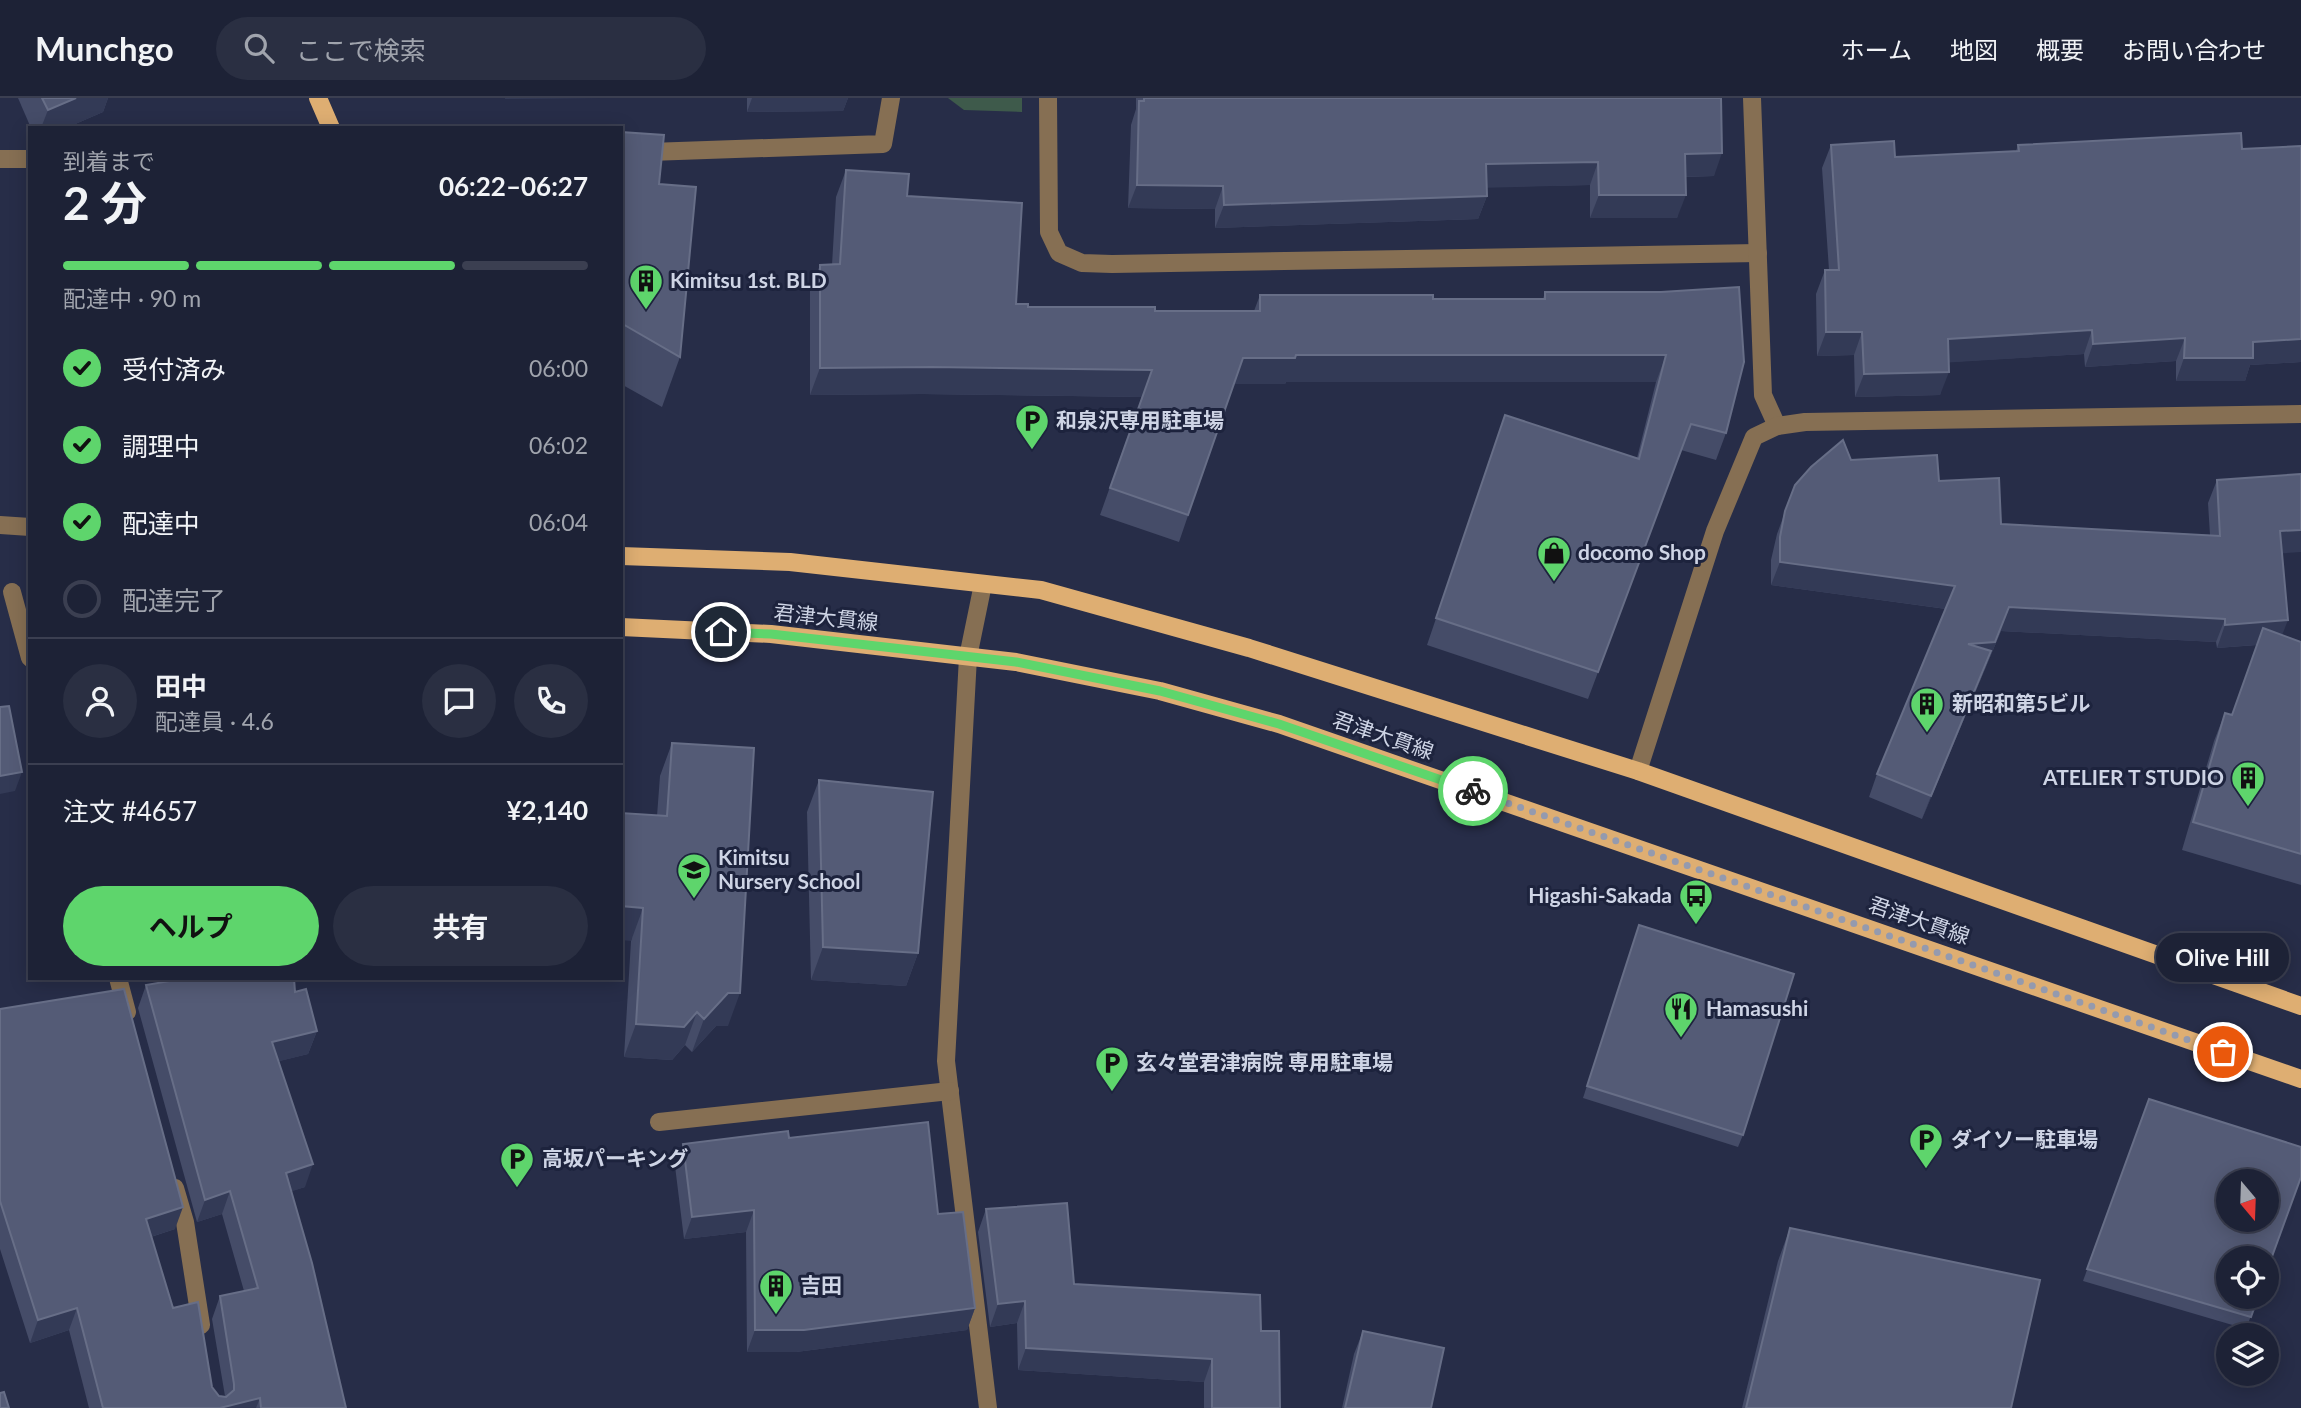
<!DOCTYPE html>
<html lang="ja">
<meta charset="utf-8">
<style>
body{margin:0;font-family:Lato,"Noto Sans JP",sans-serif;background:#2a2f42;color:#f1f3f6;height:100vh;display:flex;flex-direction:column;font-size:26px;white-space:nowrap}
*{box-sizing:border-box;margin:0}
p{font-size:23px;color:#a0a4ad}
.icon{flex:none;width:38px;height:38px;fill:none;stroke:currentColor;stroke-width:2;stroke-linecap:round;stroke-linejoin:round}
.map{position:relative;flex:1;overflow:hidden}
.drawer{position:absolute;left:28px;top:28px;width:595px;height:854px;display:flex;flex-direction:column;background:#1d2236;border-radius:0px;box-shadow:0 4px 18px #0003,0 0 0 2px #3b3f51}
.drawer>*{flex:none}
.needle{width:46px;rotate:161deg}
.fabs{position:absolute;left:2216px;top:1071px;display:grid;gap:14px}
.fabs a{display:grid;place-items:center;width:63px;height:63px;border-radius:50%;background:#1d2236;box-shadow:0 4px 18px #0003,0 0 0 2px #3b3f51;font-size:35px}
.pin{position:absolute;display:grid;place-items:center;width:60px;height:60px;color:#fff;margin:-30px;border:4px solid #fff;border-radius:50%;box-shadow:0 2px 7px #0007}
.courier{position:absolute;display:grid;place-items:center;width:70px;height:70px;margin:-35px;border:5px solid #5ed56c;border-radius:50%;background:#fff;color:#222;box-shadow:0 2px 9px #0007}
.bubble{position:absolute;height:49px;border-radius:24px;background:#1d2236;box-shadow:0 4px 18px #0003,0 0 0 2px #3b3f51;font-size:23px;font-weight:700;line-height:49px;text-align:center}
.headline em{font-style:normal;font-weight:700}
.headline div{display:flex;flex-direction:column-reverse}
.headline{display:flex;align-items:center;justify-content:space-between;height:119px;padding:0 35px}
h1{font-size:46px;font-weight:700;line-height:52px}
.bar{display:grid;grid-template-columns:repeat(4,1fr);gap:10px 7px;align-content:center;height:84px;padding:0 35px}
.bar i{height:9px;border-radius:5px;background:#3b3f51}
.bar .on{background:#5ed56c}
.bar p{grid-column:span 4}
.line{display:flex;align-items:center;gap:18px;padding:0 35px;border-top:2px solid #3b3f51}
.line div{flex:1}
.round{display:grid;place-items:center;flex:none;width:74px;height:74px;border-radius:37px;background:#2a2f42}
ol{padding:0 35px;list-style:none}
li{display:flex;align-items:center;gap:21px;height:77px}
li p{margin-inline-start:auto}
li .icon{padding:7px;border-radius:50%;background:#5ed56c;color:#111;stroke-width:4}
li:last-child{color:#a0a4ad}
li i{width:38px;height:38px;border:4px solid #3b3f51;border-radius:50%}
.button{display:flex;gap:14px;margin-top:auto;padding:14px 35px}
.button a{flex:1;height:80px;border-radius:42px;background:#5ed56c;color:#111;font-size:28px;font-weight:700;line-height:80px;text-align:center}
.button a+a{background:#2a2f42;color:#f1f3f6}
header{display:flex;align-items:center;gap:42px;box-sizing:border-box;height:98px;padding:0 35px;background:#1d2236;border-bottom:2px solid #3b3f51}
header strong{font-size:33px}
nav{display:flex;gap:38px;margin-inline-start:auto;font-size:24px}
.search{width:490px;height:63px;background:#2a2f42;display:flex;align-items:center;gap:18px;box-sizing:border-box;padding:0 24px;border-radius:38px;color:#a0a4ad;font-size:26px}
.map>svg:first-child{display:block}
.green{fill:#3e5a4b}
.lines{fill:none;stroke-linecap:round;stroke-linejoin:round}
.minor{stroke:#866f53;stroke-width:18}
.major{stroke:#deae72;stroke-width:18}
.wall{fill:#454c68}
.shaded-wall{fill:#333a56}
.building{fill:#545b76;stroke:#676e87;stroke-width:2;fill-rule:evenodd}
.done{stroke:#949aae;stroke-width:7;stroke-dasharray:0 12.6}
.route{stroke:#5ed56c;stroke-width:9}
.labels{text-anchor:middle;stroke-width:6;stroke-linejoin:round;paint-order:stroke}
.poi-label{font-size:21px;font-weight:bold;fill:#ced4e5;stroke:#1d233d;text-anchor:start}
.street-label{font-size:21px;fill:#ced4e5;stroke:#1d233d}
</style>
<header>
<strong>Munchgo</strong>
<div class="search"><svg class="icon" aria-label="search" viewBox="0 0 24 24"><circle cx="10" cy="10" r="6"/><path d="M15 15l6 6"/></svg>ここで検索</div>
<nav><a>ホーム</a><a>地図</a><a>概要</a><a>お問い合わせ</a></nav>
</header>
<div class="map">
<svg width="2301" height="1310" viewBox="0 0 2301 1310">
<rect width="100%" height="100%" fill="#272d48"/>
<!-- green -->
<polygon class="green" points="948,0 1022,0 1022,14 964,12"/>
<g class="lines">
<!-- minor -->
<g class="minor">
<polyline points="1048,0 1049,134 1059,155 1082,165 1112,166 1758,155"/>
<polyline points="1752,0 1763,297 1777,328"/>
<polyline points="621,55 883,46 891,0"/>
<polyline points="0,61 30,61"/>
<polyline points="0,427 30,429"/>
<polyline points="983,486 968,559 946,963 988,1310"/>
<polyline points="12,494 30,560"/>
<polyline points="1638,673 1715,433 1754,339 1777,328 1805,324 2301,316"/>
<polyline points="118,880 127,914"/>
<polyline points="659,1024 950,993"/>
<polyline points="175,1090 185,1124 201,1227"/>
</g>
<!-- major -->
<g class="major">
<polyline points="318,0 331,30"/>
<polyline points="621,458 790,464 1041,492 1249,550 1638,673 2301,908"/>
<polyline points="621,529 771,536 1016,564 1160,593 1279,626 2301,981"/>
</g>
</g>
<!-- wall -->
<g class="wall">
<polygon points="18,0 108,0 103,14 66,30 31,30"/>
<polygon points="747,0 848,0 843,13 747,14"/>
<polygon points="1136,0 1721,0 1714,78 1686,79 1677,120 1590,120 1590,87 1487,89 1487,98 1478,121 1215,130 1215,111 1128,110 1131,27 1136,11"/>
<polygon points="621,34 680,259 662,309 621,286"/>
<polygon points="1831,47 1895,59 2016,53 2018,47 2242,51 2301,48 2301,264 2250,267 2245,283 2176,283 2176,263 2085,269 2084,256 1948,264 1940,297 1855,299 1854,257 1817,258 1816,196 1825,172 1829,172 1822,70"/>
<polygon points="846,72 907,98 1016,206 1028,209 1155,213 1254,213 1260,197 1433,201 1543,201 1545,194 1661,194 1726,335 1716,362 1681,352 1588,601 1427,547 1505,317 1637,360 1656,284 1286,284 1285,286 1233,286 1179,444 1100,417 1142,299 922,296 810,297 810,193 820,167 832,167 836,99"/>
<polygon points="1851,362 1939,383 2001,426 2210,437 2208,405 2217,382 2282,456 2282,537 2301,544 2301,787 2182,752 2214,643 2225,615 2232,617 2257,547 2217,550 2216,544 2001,533 1922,721 1869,699 1877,676 1946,511 1771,487 1771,462 1777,436 1795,387"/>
<polygon points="672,645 728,928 716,928 692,954 685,947 672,962 624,959 631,843 657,718 660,678"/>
<polygon points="819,682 918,855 906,888 811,882 807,714"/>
<polygon points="1635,839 1743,1037 1738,1049 1583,1000"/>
<polygon points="160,880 294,880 295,894 317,933 308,956 279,963 305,1089 291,1093 346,1310 89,1310 69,1232 30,1245 0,1151 0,911 175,1131 151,1139 173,1210 212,1289 219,1298 225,1298 212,1221 220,1198 244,1193 222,1116 197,1124 138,910 146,887 160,885"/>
<polygon points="2149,1001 2258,1199 2246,1231 2083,1183"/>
<polygon points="789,1040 938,1116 975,1210 967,1232 796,1254 747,1254 746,1134 684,1141 675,1068 683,1046"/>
<polygon points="986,1111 1074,1186 1261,1233 1280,1310 1204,1310 1204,1284 1018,1272 1017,1225 990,1229 978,1134"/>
<polygon points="1790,1130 2011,1310 1742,1310 1778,1163"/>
<polygon points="1363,1233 1431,1310 1342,1310 1354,1256"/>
</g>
<!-- shaded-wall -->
<g class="shaded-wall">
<polygon points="76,0 108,0 103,14 66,30 41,30 48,12"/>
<polygon points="505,0 601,0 505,1"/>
<polygon points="752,0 848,0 843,13 747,14"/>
<polygon points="1722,55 1714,78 1677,79 1685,56"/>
<polygon points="1598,64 1590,87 1478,90 1486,66"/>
<polygon points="1137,87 1223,88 1215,111 1128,110"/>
<polygon points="1599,97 1686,97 1677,120 1590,120"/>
<polygon points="1487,98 1478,121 1215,130 1224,107"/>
<polygon points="2092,232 2084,256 1940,265 1948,241"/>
<polygon points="1826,234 1862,234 1854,257 1817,258"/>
<polygon points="2185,240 2176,263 2085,269 2093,246"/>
<polygon points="2301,241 2301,264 2250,267 2245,283 2176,283 2184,260 2253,244"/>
<polygon points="1296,257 1666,257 1656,284 1286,284 1285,286 1233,286 1243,260"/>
<polygon points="932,269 1152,272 1142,299 922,296 810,297 820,270"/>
<polygon points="1949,274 1940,297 1855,299 1864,276"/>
<polygon points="2301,432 2301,454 2272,456 2280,433"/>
<polygon points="1780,464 1955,488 1947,511 1771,487"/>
<polygon points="2009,509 2225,521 2216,544 2001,533 1922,721 1931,698 1968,546"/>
<polygon points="2288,522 2279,545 2217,550 2225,527"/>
<polygon points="22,674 15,693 0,696 0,678"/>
<polygon points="621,808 643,810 631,843 621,842"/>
<polygon points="823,849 918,855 906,888 811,882"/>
<polygon points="728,895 740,895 728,928 716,928 692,954 704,921"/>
<polygon points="697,914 685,947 672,962 624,959 636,926"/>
<polygon points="317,933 308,956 264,967 272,944"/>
<polygon points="313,1066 305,1089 278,1098 286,1075"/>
<polygon points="230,1093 222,1116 197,1124 205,1102"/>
<polygon points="183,1109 175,1131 138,1143 146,1121"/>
<polygon points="754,1112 746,1134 684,1141 692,1119"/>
<polygon points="1025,1203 1017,1225 990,1229 998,1206"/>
<polygon points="77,1210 69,1232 30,1245 38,1222"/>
<polygon points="975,1210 967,1232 796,1254 747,1254 755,1232"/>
<polygon points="1026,1250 1212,1261 1204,1284 1018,1272"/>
<polygon points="260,1300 256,1310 220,1310"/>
</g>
<!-- building -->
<g class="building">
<polygon points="42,0 76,0 48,12"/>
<polygon points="1144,0 1721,0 1722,55 1685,56 1686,97 1599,97 1598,64 1486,66 1487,98 1224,107 1223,88 1137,87 1139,3 1144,3"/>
<polygon points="621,34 664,37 659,86 696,89 680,259 621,225"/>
<polygon points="2241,35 2242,51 2301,48 2301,241 2253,244 2253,260 2184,260 2185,240 2093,246 2092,232 1948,241 1949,274 1864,276 1862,234 1826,234 1825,172 1839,172 1831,47 1894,43 1895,59 2019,53 2018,47"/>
<polygon points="846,72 909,76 907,98 1022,105 1016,206 1028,206 1028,209 1155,209 1155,213 1260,213 1260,197 1433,197 1433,201 1545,201 1545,194 1661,194 1739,189 1744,264 1726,335 1691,326 1598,574 1436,520 1505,317 1639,361 1666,257 1296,257 1295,260 1243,260 1188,417 1110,390 1152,272 932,269 820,270 820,167 840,166"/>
<polygon points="1843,342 1851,362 1937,357 1939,383 1999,380 2001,426 2220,438 2217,382 2301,376 2301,432 2280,433 2288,522 2225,527 2225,521 2009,509 1995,544 1968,546 1991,553 1931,698 1877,676 1955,488 1780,464 1780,439 1785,413 1795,387 1811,369"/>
<polygon points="2263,530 2301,544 2301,756 2193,724 2225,615 2232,617"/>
<polygon points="9,608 22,674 0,678 0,609"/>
<polygon points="672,645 754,650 740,895 728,895 704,921 697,914 684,929 636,926 643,810 621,808 621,715 667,718"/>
<polygon points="819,682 933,694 918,855 823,849"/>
<polygon points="1639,827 1794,876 1743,1037 1587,988"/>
<polygon points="170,880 294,880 295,894 306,891 317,933 272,944 313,1066 286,1075 312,1165 346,1310 261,1310 260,1300 220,1310 103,1310 77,1210 38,1222 0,1103 0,911 124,891 183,1109 146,1121 173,1210 198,1204 212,1289 219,1298 226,1299 234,1292 234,1286 220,1198 258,1190 230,1093 205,1102 146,887 170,883"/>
<path d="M2149,1001L2301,1049V1079L2266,1175V1160H2228V1199H2258L2251,1219L2087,1171ZM2228,1083H2266V1122H2228Z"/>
<polygon points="928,1024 938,1116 963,1114 975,1210 804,1232 755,1232 754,1112 692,1119 683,1046 788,1033 789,1040"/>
<polygon points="1067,1105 1074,1186 1260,1197 1261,1233 1279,1233 1280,1310 1212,1310 1212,1261 1026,1250 1025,1203 998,1206 986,1111"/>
<polygon points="1790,1130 2040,1182 2011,1310 1746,1310"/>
<polygon points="1363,1233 1444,1250 1431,1310 1345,1310"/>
<polygon points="4,1294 9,1310 0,1310 0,1295"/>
</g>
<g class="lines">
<!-- done -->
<polyline class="done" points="1473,693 2223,954"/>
<!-- route -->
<polyline class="route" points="721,534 771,536 1016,564 1160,593 1279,626 1473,693"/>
</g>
<!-- icons -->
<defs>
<g id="building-pin" transform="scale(1.75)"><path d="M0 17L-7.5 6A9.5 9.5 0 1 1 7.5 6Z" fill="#5ed56c" stroke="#1d233d"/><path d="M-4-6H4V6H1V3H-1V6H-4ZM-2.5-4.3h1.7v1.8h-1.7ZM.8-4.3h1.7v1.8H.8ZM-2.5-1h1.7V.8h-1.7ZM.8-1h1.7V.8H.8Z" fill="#111"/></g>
<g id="parking-pin" transform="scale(1.75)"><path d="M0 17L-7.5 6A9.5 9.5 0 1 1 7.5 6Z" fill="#5ed56c" stroke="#1d233d"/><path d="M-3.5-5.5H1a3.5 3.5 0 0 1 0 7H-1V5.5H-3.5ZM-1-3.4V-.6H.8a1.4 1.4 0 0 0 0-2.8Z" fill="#111"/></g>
<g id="shop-pin" transform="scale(1.75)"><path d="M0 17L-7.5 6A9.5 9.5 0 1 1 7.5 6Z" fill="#5ed56c" stroke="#1d233d"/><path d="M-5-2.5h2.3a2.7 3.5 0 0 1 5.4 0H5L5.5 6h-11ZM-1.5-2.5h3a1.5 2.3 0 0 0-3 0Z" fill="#111"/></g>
<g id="school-pin" transform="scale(1.75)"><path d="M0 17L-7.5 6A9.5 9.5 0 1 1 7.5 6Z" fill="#5ed56c" stroke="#1d233d"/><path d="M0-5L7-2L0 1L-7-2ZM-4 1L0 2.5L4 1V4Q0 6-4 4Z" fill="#111"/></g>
<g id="bus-pin" transform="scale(1.75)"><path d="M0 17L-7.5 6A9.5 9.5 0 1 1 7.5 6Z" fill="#5ed56c" stroke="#1d233d"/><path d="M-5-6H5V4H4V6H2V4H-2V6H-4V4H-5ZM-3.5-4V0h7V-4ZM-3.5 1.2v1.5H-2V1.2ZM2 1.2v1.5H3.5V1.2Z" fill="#111"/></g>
<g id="restaurant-pin" transform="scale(1.75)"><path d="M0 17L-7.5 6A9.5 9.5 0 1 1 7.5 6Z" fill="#5ed56c" stroke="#1d233d"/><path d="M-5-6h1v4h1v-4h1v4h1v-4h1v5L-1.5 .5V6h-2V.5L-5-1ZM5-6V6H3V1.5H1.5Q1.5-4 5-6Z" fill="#111"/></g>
</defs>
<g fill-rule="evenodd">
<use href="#building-pin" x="646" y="183"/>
<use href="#parking-pin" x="1032" y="323"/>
<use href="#shop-pin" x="1554" y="455"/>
<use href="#building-pin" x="1927" y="606"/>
<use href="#building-pin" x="2248" y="680"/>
<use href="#school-pin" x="694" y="772"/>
<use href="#bus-pin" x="1696" y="798"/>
<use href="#restaurant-pin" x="1681" y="911"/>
<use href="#parking-pin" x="1112" y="965"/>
<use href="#parking-pin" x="1926" y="1042"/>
<use href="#parking-pin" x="517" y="1061"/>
<use href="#building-pin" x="776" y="1188"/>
</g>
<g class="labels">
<!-- poi labels -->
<g class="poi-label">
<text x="670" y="190">Kimitsu 1st. BLD</text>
<text x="1056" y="330">和泉沢専用駐車場</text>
<text x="1578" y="462">docomo Shop</text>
<text x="1952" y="613">新昭和第5ビル</text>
<text x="2224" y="687" text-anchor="end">ATELIER T STUDIO</text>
<text x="718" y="767">Kimitsu<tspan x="718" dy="24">Nursery School</tspan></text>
<text x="1672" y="805" text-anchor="end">Higashi-Sakada</text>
<text x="1706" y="918">Hamasushi</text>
<text x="1136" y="972">玄々堂君津病院 専用駐車場</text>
<text x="1951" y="1049">ダイソー駐車場</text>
<text x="542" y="1068">高坂パーキング</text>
<text x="800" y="1195">吉田</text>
</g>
<!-- street labels -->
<g class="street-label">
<text transform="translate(826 520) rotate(6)" y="7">君津大貫線</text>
<text transform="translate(1383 638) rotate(19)" y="7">君津大貫線</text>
<text transform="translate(1919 823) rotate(19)" y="7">君津大貫線</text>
</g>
</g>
</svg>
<div class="fabs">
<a><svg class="needle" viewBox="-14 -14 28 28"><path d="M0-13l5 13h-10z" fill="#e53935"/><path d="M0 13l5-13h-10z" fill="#a0a4ad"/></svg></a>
<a><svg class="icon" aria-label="locate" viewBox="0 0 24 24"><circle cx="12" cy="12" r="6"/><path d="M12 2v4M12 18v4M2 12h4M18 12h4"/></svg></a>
<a><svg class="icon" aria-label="layers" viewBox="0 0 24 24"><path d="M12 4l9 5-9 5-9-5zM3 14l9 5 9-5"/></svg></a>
</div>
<div class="pin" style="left:2223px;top:954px;background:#ea580c"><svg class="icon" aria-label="bag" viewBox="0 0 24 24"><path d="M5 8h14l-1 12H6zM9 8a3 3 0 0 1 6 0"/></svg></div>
<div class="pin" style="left:721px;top:534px;background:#1f2937"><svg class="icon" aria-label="home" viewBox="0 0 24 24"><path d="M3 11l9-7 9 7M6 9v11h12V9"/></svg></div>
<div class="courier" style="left:1473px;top:693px"><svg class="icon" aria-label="bike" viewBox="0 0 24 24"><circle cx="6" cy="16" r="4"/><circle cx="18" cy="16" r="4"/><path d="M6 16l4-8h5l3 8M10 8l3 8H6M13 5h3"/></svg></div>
<div class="bubble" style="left:2156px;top:835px;width:133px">Olive Hill</div>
<section class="drawer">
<div class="headline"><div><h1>2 分</h1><p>到着まで</p></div><em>06:22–06:27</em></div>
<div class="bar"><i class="on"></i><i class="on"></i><i class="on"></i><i></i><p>配達中 · 90 m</p></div>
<ol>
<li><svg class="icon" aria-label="check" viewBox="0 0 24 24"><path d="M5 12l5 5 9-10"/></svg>受付済み<p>06:00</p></li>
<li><svg class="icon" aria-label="check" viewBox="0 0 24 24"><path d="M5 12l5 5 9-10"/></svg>調理中<p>06:02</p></li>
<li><svg class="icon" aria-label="check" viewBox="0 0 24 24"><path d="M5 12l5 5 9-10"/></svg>配達中<p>06:04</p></li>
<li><i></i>配達完了</li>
</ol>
<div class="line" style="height:126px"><a class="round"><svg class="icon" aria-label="person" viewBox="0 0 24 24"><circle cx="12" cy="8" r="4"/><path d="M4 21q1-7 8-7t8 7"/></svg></a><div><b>田中</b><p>配達員 · 4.6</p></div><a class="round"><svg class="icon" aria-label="chat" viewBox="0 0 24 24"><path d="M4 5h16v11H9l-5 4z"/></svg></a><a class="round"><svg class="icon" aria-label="phone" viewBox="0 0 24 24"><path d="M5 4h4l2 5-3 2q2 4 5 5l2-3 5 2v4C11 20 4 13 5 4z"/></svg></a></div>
<div class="line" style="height:91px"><div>注文 #4657</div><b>¥2,140</b></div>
<div class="button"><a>ヘルプ</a><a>共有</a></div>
</section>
</div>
